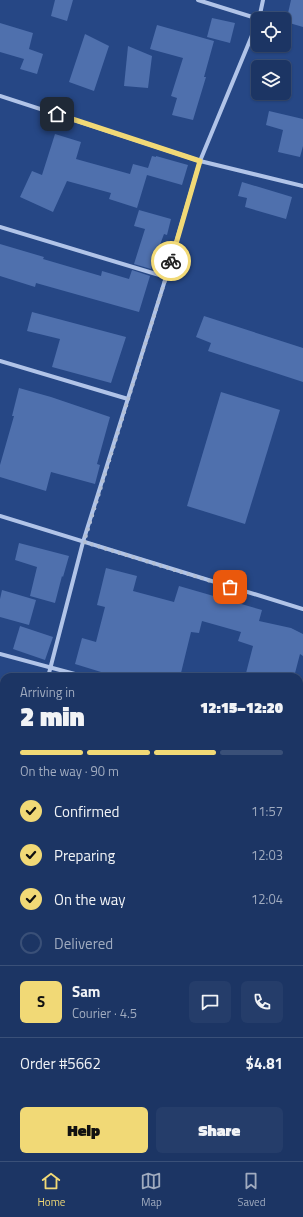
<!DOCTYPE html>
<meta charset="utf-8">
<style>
body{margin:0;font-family:"Titillium Web",sans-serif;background:#253d6a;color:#f1f3f6;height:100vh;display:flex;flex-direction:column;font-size:15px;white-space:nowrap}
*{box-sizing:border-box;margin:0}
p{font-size:13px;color:#a0abbf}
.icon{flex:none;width:22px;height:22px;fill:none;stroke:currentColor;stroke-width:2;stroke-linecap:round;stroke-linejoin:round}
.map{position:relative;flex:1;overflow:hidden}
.sheet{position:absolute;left:0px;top:673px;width:303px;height:488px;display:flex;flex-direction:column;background:#1c3564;border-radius:12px 12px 0 0;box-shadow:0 1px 3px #0004,0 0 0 1px #3a5078}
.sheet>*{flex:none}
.fabs{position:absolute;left:251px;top:12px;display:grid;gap:8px}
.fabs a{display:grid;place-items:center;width:40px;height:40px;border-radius:6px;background:#1c3564;box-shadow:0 1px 3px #0004,0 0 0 1px #3a5078;font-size:20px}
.pin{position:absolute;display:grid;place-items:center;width:34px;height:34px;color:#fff;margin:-17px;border-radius:8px;box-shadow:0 2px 6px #0006}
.courier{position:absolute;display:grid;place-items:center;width:40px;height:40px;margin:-20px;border:3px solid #f1d976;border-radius:50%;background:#fff;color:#222;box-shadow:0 1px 5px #0007}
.headline em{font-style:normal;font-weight:800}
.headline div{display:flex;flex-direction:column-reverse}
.headline{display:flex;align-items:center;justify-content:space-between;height:68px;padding:0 20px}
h1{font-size:26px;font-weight:800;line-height:30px}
.bar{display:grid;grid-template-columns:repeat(4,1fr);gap:6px 4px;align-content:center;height:48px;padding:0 20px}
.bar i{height:5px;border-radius:3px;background:#3a5078}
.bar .on{background:#f1d976}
.bar p{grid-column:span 4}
.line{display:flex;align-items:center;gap:10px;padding:0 20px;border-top:1px solid #3a5078}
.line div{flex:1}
.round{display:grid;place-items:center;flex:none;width:42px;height:42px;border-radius:6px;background:#253d6a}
ol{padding:0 20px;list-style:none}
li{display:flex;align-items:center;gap:12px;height:44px}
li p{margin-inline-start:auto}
li .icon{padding:4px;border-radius:50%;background:#f1d976;color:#111;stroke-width:4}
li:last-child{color:#a0abbf}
li i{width:22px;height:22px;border:2px solid #3a5078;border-radius:50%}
.primary-button{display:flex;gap:8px;margin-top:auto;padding:8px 20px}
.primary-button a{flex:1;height:46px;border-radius:6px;background:#f1d976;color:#111;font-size:16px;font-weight:800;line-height:46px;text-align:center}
.primary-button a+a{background:#253d6a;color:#f1f3f6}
.tabs{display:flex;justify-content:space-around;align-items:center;height:56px;border-top:1px solid #3a5078;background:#1c3564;font-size:11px;color:#a0abbf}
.tabs a{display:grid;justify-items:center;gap:2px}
.tabs .on{color:#f1d976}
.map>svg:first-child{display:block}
.building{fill:#4f70ad}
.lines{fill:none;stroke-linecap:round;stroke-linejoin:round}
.street{stroke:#b1c4e8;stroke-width:4}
.done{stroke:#b3bfd4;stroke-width:4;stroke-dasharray:0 7.2}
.route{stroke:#f1d976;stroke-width:5}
</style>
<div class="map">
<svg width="303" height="1161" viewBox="0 0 303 1161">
<rect width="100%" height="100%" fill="#264785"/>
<!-- building -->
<g class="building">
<polygon points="55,0 73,0 67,21 51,16"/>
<polygon points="291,0 303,0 303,27 286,22"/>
<polygon points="212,18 235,23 230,43 207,37"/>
<polygon points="0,23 33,33 29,49 43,54 37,74 20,69 24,59 0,52"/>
<polygon points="157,25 214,41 204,77 206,77 193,120 172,115 177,98 171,96 183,58 150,49"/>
<polygon points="85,34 109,46 94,91 69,82"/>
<polygon points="128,46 152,56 148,88 124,86"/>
<polygon points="269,111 303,119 303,146 300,157 278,152 283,130 266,125"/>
<polygon points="55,134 81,142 76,159 130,174 133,164 148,168 152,156 156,157 156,156 188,165 182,185 147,175 137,208 109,199 111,193 67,181 53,212 20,197 32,171 42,175"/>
<polygon points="242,182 292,197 286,219 245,207 247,198 238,196"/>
<polygon points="139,210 171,219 167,235 164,234 151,269 134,264 145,229 134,226"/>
<polygon points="0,244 44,257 43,259 101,276 102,271 129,279 132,270 150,276 139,312 36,283 35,287 0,276"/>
<polygon points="32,312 126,337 111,383 52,367 60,339 27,331"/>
<polygon points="204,316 303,348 303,382 208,351 211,343 196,337"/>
<polygon points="19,388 51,397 110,417 97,464 100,465 95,484 51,472 46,491 0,477 0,465 14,416 12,416"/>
<polygon points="221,392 280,410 245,524 187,506"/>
<polygon points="19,543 69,556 63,577 62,576 55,603 30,596 37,567 15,560"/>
<polygon points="106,568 137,576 133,591 174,602 179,586 262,610 259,621 291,628 303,634 303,656 300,654 294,677 245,677 253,646 238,641 241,632 202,621 199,633 191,632 180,677 100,677 101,672 75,664 82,638 96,642 105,607 97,605"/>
<polygon points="2,590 36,600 29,625 0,617 0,599"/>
<polygon points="20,626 53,637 45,660 13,649"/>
</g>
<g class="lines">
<!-- street -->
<g class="street">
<polyline points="198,0 259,19"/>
<polyline points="259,19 263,0"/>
<polyline points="0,96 200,161 303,186"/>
<polyline points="0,227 166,277"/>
<polyline points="0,361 128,399"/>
<polyline points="0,516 303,609"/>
<polyline points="0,654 86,677"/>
<polyline points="48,677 83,542 166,277 200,161 258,21"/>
<polyline points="299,736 303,737"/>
<polyline points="0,796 4,797"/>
<polyline points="0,860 4,844"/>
<polyline points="299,879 303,881"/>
<polyline points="0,937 4,938"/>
<polyline points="299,1025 303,1026"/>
<polyline points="4,1157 18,1161"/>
</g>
</g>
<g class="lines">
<!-- done -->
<polyline class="done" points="171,261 84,542 230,587"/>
<!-- route -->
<polyline class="route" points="57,114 200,161 171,261"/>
</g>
</svg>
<div class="fabs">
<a><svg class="icon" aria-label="locate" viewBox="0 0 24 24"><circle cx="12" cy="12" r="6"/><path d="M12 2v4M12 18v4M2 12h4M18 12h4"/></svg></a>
<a><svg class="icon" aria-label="layers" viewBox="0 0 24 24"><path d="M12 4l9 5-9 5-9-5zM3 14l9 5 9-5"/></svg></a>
</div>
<div class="pin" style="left:230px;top:587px;background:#ea580c"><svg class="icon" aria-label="bag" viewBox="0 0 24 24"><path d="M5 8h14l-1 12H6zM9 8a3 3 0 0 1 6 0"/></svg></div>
<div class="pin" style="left:57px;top:114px;background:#1f2937"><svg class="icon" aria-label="home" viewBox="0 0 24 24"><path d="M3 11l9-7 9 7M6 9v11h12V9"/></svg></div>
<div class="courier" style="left:171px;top:261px"><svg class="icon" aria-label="bike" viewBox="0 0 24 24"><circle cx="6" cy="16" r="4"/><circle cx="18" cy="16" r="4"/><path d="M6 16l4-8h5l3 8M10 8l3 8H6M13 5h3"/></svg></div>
<section class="sheet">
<div class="headline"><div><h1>2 min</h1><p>Arriving in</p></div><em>12:15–12:20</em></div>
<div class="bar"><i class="on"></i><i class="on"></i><i class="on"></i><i></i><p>On the way · 90 m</p></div>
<ol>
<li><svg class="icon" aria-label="check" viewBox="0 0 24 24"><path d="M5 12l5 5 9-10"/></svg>Confirmed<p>11:57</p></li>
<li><svg class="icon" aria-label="check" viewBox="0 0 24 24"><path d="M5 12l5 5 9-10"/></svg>Preparing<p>12:03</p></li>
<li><svg class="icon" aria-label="check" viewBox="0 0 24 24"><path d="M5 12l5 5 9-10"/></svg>On the way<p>12:04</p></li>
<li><i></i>Delivered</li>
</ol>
<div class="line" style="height:72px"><b class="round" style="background:#f1d976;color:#111">S</b><div><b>Sam</b><p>Courier · 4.5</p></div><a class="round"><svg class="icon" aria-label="chat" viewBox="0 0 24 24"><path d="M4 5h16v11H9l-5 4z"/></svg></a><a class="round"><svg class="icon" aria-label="phone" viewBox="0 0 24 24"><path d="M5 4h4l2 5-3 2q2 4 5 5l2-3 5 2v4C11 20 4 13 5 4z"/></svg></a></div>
<div class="line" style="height:52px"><div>Order #5662</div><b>$4.81</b></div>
<div class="primary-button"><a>Help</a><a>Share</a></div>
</section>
</div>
<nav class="tabs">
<a class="on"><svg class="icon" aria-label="home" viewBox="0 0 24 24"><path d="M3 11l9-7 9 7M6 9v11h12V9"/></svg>Home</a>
<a><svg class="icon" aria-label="map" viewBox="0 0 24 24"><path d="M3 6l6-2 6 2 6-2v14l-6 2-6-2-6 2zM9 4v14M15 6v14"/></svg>Map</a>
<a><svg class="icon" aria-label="saved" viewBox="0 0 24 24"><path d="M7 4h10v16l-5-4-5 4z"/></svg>Saved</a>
</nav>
